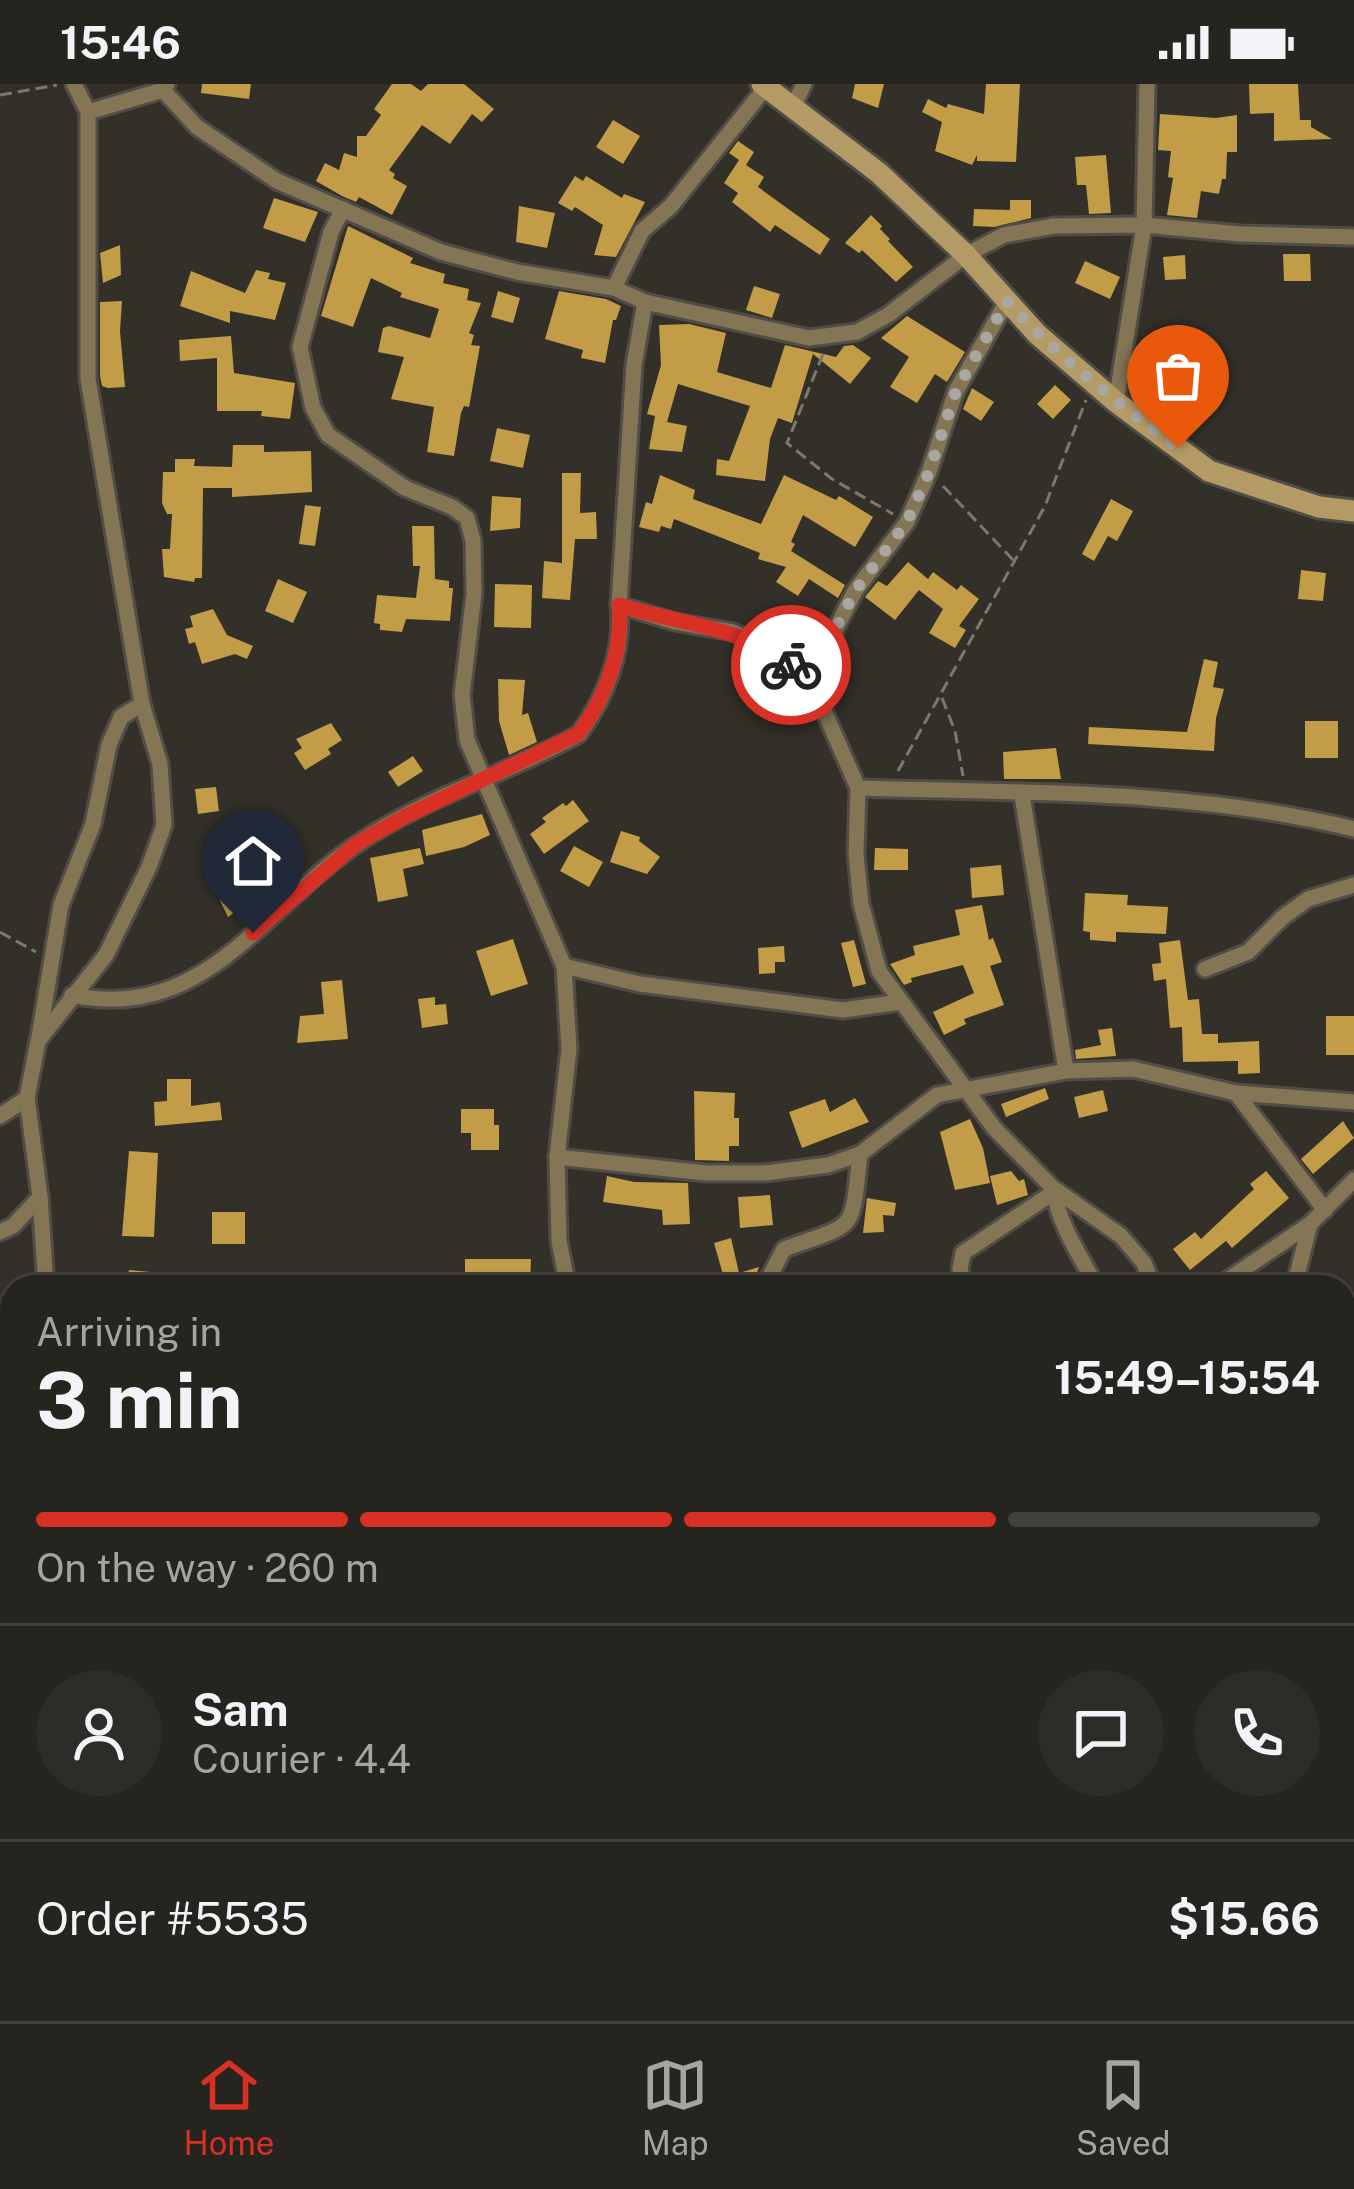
<!DOCTYPE html>
<meta charset="utf-8">
<style>
body{margin:0;font-family:"Public Sans",sans-serif;background:#2e2c28;color:#f1f3f6;height:100vh;display:flex;flex-direction:column;font-size:45px;white-space:nowrap}
*{box-sizing:border-box;margin:0}
p{font-size:39px;color:#a4a4a4}
.icon{flex:none;width:66px;height:66px;fill:none;stroke:currentColor;stroke-width:2;stroke-linecap:round;stroke-linejoin:round}
.map{position:relative;flex:1;overflow:hidden}
.details{position:absolute;left:0px;top:1191px;width:1356px;height:747px;display:flex;flex-direction:column;background:#26241f;border-radius:36px 36px 0 0;box-shadow:0 3px 9px #0004,0 0 0 3px #42413d}
.details>*{flex:none}
.pin{position:absolute;display:grid;place-items:center;width:102px;height:102px;color:#fff;margin:-123px -51px;border-radius:50% 50% 50% 0;rotate:-45deg;box-shadow:0 0 12px #0007}
.pin .icon{rotate:45deg}
.courier{position:absolute;display:grid;place-items:center;width:120px;height:120px;margin:-60px;border:9px solid #d93025;border-radius:50%;background:#fff;color:#222;box-shadow:0 3px 15px #0007}
.overview em{font-style:normal;font-weight:700}
.overview div{display:flex;flex-direction:column-reverse}
.overview{display:flex;align-items:center;justify-content:space-between;height:204px;padding:0 36px}
h1{font-size:78px;font-weight:700;line-height:90px}
.bar{display:grid;grid-template-columns:repeat(4,1fr);gap:18px 12px;align-content:center;height:144px;padding:0 36px}
.bar i{height:15px;border-radius:9px;background:#42413d}
.bar .current{background:#d93025}
.bar p{grid-column:span 4}
.line{display:flex;align-items:center;gap:30px;padding:0 36px;border-top:3px solid #42413d}
.line div{flex:1}
.round{display:grid;place-items:center;flex:none;width:126px;height:126px;border-radius:63px;background:#2e2c28}
.status{display:flex;justify-content:space-between;align-items:center;height:84px;padding:0 60px;background:#26241f;direction:ltr}
.status svg{height:33px;fill:currentColor}
.menu{display:flex;justify-content:space-around;align-items:center;height:168px;border-top:3px solid #42413d;background:#26241f;font-size:33px;color:#a4a4a4}
.menu a{display:grid;justify-items:center;gap:6px}
.menu .current{color:#d93025}
.map>svg:first-child{display:block}
.building{fill:#c29c47}
.lines{fill:none;stroke-linecap:round;stroke-linejoin:round}
.street-casing{stroke:#504d47;stroke-width:21}
.secondary-casing{stroke:#504d47;stroke-width:27}
.path{stroke:#7b7872;stroke-width:3;stroke-dasharray:12 6;stroke-linecap:butt}
.street{stroke:#847554;stroke-width:15}
.secondary{stroke:#b49b66;stroke-width:21}
.done{stroke:#a9a7a1;stroke-width:12;stroke-dasharray:0 21.6}
.route{stroke:#d93025;stroke-width:15}
</style>
<div class="status"><b>15:46</b><svg viewBox="0 0 49 12"><path d="M0 12V9h3v3zM5 12V6h3v6zM10 12V3h3v9zM15 12V0h3v12zM26 1h20v11H26zM47 4h2v5h-2z"/></svg></div>
<div class="map">
<svg width="1354" height="1937" viewBox="0 0 1354 1937">
<rect width="100%" height="100%" fill="#333029"/>
<!-- building -->
<g class="building">
<polygon points="202,0 251,0 249,15 201,9"/>
<polygon points="392,0 411,0 421,7 428,0 464,0 494,25 482,38 472,30 450,60 422,41 389,86 395,90 393,94 407,102 392,131 359,113 356,118 342,112 316,97 325,79 339,86 344,69 357,73 357,52 366,52 381,31 374,25"/>
<polygon points="855,0 884,0 878,24 852,14"/>
<polygon points="986,0 1020,0 1016,78 977,77 977,71 972,81 935,67 942,38 922,28 928,15 946,24 948,20 984,30"/>
<polygon points="1249,0 1298,0 1300,36 1311,36 1311,43 1332,55 1274,57 1274,29 1250,30"/>
<polygon points="1160,30 1216,34 1237,31 1237,68 1227,68 1226,95 1222,95 1219,110 1201,107 1197,134 1167,131 1173,94 1168,93 1171,67 1158,66"/>
<polygon points="613,36 640,52 623,80 596,63"/>
<polygon points="738,57 754,68 746,81 764,93 758,103 830,155 820,171 775,141 770,148 732,118 738,109 724,99 739,76 729,69"/>
<polygon points="1106,71 1111,129 1089,130 1086,101 1077,101 1075,73"/>
<polygon points="575,92 583,97 586,92 622,114 624,110 645,118 616,173 594,171 603,141 575,123 572,127 558,119"/>
<polygon points="274,114 318,128 305,158 263,144"/>
<polygon points="1010,116 1031,116 1031,134 994,143 973,142 974,125 1010,126"/>
<polygon points="519,122 555,129 547,164 516,158"/>
<polygon points="871,131 882,142 880,145 890,155 888,157 913,183 896,198 862,166 859,169 845,159"/>
<polygon points="348,142 413,174 410,179 445,190 443,199 469,205 467,216 481,219 469,249 474,251 471,261 480,262 469,323 464,322 461,329 454,372 427,368 434,323 391,315 404,273 378,268 383,244 389,242 430,254 439,225 400,213 402,209 371,194 353,243 321,232"/>
<polygon points="120,161 121,191 103,199 100,169"/>
<polygon points="1283,170 1310,170 1311,197 1284,197"/>
<polygon points="1185,171 1186,195 1165,196 1163,173"/>
<polygon points="1085,177 1120,193 1110,215 1075,199"/>
<polygon points="256,186 270,189 268,195 286,199 275,236 230,227 230,239 180,222 191,187 245,209"/>
<polygon points="754,202 780,210 772,234 746,226"/>
<polygon points="498,207 520,214 513,239 491,233"/>
<polygon points="559,207 606,215 621,222 616,236 613,236 605,279 581,274 583,266 545,255"/>
<polygon points="122,217 120,247 125,303 108,304 102,302 100,292 100,218"/>
<polygon points="907,232 965,268 947,298 935,290 917,319 890,303 909,273 881,254"/>
<polygon points="689,240 726,249 717,288 771,304 785,261 836,273 844,262 853,261 871,274 850,300 813,270 792,339 778,334 770,355 765,397 716,391 717,375 729,377 750,322 678,300 667,338 687,342 682,368 649,365 655,332 647,330 661,281 659,241"/>
<polygon points="1151,251 1183,258 1174,298 1142,291"/>
<polygon points="231,252 234,289 295,299 290,335 261,332 262,327 217,327 217,274 180,277 179,256"/>
<polygon points="1055,301 1071,316 1053,335 1037,320"/>
<polygon points="972,304 994,318 981,337 963,325"/>
<polygon points="497,344 530,351 523,384 490,377"/>
<polygon points="233,361 264,361 264,368 311,367 312,408 232,413 232,404 203,404 202,494 195,494 194,498 164,493 162,465 170,465 172,430 167,430 162,419 163,388 175,388 175,375 195,375 194,382 232,383"/>
<polygon points="562,389 581,389 580,429 596,428 597,455 575,455 570,516 542,514 544,477 562,479"/>
<polygon points="660,391 695,406 693,415 761,440 784,391 836,416 839,412 873,433 855,463 803,431 791,458 795,460 791,467 845,501 838,514 809,495 798,512 776,498 786,483 758,475 760,469 674,435 671,445 661,442 659,448 639,443 646,418 652,420"/>
<polygon points="492,412 521,414 520,444 490,447"/>
<polygon points="1111,415 1133,427 1117,457 1108,452 1094,477 1082,470"/>
<polygon points="305,421 321,423 315,462 299,460"/>
<polygon points="412,442 434,442 435,495 449,497 449,504 453,504 450,537 406,535 402,548 380,546 380,540 374,539 377,511 416,514 420,482 413,482"/>
<polygon points="908,478 928,495 933,488 957,506 961,501 979,515 959,542 966,546 955,564 929,549 943,525 919,506 895,536 865,513 878,497 887,502"/>
<polygon points="1301,486 1326,489 1323,517 1298,515"/>
<polygon points="278,495 307,508 293,539 265,527"/>
<polygon points="495,500 532,501 531,544 494,543"/>
<polygon points="213,525 227,551 253,562 247,575 235,570 202,580 195,558 189,560 185,545 193,543 190,532"/>
<polygon points="1204,575 1218,578 1213,603 1224,605 1216,634 1214,667 1088,660 1089,643 1187,648"/>
<polygon points="498,595 525,596 522,631 528,629 537,658 509,671 499,637"/>
<rect x="1305" y="637" width="33" height="37"/>
<polygon points="331,639 342,656 328,665 331,670 305,686 294,669 302,664 296,655"/>
<polygon points="1056,664 1061,695 1004,695 1003,668"/>
<polygon points="413,672 423,687 398,703 388,688"/>
<polygon points="216,703 219,727 198,730 195,705"/>
<polygon points="573,716 589,737 544,770 530,750 546,738 542,734 563,719 566,722"/>
<polygon points="482,730 490,751 464,763 426,772 422,746"/>
<polygon points="621,747 640,753 639,757 660,773 647,790 610,778"/>
<polygon points="574,762 603,778 589,803 560,787"/>
<polygon points="420,764 424,780 403,785 408,812 378,818 370,774"/>
<polygon points="875,764 908,765 908,786 874,786"/>
<polygon points="1001,781 1004,811 972,814 970,784"/>
<polygon points="252,795 261,815 242,830 239,825 228,833 214,804 226,796 232,807"/>
<polygon points="1085,809 1128,811 1127,821 1168,823 1166,850 1116,848 1116,858 1090,856 1090,848 1083,847"/>
<polygon points="982,821 989,856 993,854 1002,878 990,882 1004,921 964,935 966,940 944,951 933,928 974,909 963,881 911,894 912,898 904,901 890,880 915,871 913,862 960,851 955,826"/>
<polygon points="513,855 528,900 491,912 476,867"/>
<polygon points="854,856 866,900 853,903 841,859"/>
<polygon points="1180,856 1188,916 1199,915 1202,950 1218,950 1218,959 1259,957 1260,989 1238,990 1238,977 1183,978 1182,943 1170,944 1166,895 1154,897 1152,880 1161,879 1159,859"/>
<polygon points="784,862 785,878 775,878 775,889 759,890 758,864"/>
<polygon points="342,896 348,955 297,959 300,932 324,930 321,898"/>
<polygon points="435,913 435,921 446,920 448,940 422,944 418,915"/>
<rect x="1326" y="932" width="28" height="39"/>
<polygon points="1112,944 1116,972 1076,975 1075,966 1101,961 1098,946"/>
<polygon points="167,995 191,995 191,1022 220,1018 222,1036 155,1042 154,1018 167,1017"/>
<polygon points="1045,1004 1049,1015 1006,1033 1001,1020"/>
<polygon points="1103,1006 1108,1027 1079,1034 1074,1013"/>
<polygon points="694,1007 735,1009 734,1034 739,1034 739,1062 729,1062 729,1077 695,1076"/>
<polygon points="855,1014 869,1038 802,1064 789,1028 825,1015 830,1028"/>
<polygon points="461,1025 494,1025 494,1041 499,1041 499,1066 471,1066 471,1049 461,1049"/>
<polygon points="970,1035 983,1064 990,1099 955,1106 940,1048"/>
<polygon points="1343,1037 1354,1054 1313,1090 1301,1075"/>
<polygon points="129,1067 158,1069 154,1153 122,1152"/>
<polygon points="1011,1087 1019,1097 1024,1095 1028,1111 997,1121 990,1092"/>
<polygon points="1266,1087 1289,1114 1232,1164 1226,1157 1190,1186 1173,1165 1195,1148 1201,1155 1254,1105 1250,1100"/>
<polygon points="607,1092 634,1098 688,1099 690,1140 663,1141 662,1126 603,1118"/>
<polygon points="770,1111 773,1141 740,1144 738,1113"/>
<polygon points="867,1114 896,1119 894,1132 883,1131 884,1148 863,1149"/>
<rect x="212" y="1128" width="33" height="32"/>
<polygon points="731,1154 739,1189 759,1183 752,1202 706,1203 724,1194 714,1159"/>
<polygon points="465,1175 531,1175 530,1203 465,1203"/>
<polygon points="129,1186 205,1193 204,1203 127,1203"/>
</g>
<g class="lines">
<!-- street casing -->
<g class="street-casing">
<g id="street">
<polyline points="163,6 197,43 277,97 441,168 517,188 614,204 645,218 809,254 857,248 888,231 966,171 1004,151 1054,142 1144,141 1240,150 1354,153"/>
<polyline points="794,21 804,0"/>
<polyline points="88,28 163,6 167,0"/>
<polyline points="343,125 331,148 300,263 313,324 328,351 405,404 452,423 467,434 473,457 474,510 462,611 467,656 564,882 569,965 557,1073 559,1157 568,1203"/>
<polyline points="614,204 642,147 671,122 766,3"/>
<polyline points="1116,318 1144,141 1147,0"/>
<polyline points="619,521 675,538 733,548 767,562 810,595 858,704 856,770 861,820 879,887 994,1044 1053,1104 1121,1152 1144,1179 1153,1203"/>
<polyline points="810,595 855,507 907,438 929,388 956,307 1007,217"/>
<path d="M858,704C1024,709 1192,705 1354,745"/>
<polyline points="1022,711 1066,987"/>
<polyline points="564,882 640,900 843,926 901,918"/>
<polyline points="1205,885 1248,868 1283,833 1308,815 1354,801"/>
<path d="M72,911C204,939 262,825 357,760C425,713 507,690 579,650C606,613 624,567 619,521L634,281L645,218"/>
<polyline points="39,953 61,821 93,740 109,661 121,633 142,620"/>
<polyline points="1236,1009 1325,1126"/>
<polyline points="0,1032 27,1014"/>
<polyline points="557,1073 706,1089 765,1089 828,1081 860,1070 937,1011 1066,987 1133,985 1236,1009 1354,1018"/>
<path d="M1053,1104C1059,1141 1079,1170 1097,1203"/>
<polyline points="0,1148 13,1142 40,1113"/>
<polyline points="46,1203 40,1113 27,1014 38,957 106,871 149,783 164,741 160,680 142,620 88,295 88,28 74,0"/>
<path d="M764,1203L784,1165C859,1138 851,1150 860,1070"/>
<polyline points="964,1203 960,1185 963,1169 1054,1108"/>
<polyline points="1217,1203 1310,1140 1354,1096"/>
<polyline points="1294,1203 1310,1140"/>
<polyline points="0,1604 12,1602"/>
<polyline points="0,1780 12,1782"/>
<polyline points="116,1937 119,1926"/>
<polyline points="771,1937 773,1926"/>
<polyline points="1043,1937 1048,1926"/>
</g>
</g>
<!-- secondary casing -->
<g class="secondary-casing">
<polyline id="secondary" points="762,0 879,89 966,171 1037,250 1116,318 1209,387 1319,423 1354,427"/>
</g>
<!-- path -->
<g class="path">
<polyline points="0,11 57,1"/>
<polyline points="823,270 787,359 832,395 893,430"/>
<polyline points="943,402 1015,478"/>
<polyline points="942,614 955,647 963,692"/>
<polyline points="898,687 1045,422 1086,316"/>
<polyline points="0,848 36,868"/>
<polyline points="0,1305 12,1324"/>
<polyline points="1344,1333 1354,1335"/>
<polyline points="1353,1937 1354,1936"/>
</g>
<!-- street -->
<use href="#street" class="street"/>
<!-- secondary -->
<use href="#secondary" class="secondary"/>
</g>
<g class="lines">
<!-- done -->
<path class="done" d="M791,581L810,595L855,507L907,438L929,388L956,307L1007,217C1058,273 1118,319 1178,364"/>
<!-- route -->
<path class="route" d="M253,849L356,760L406,732L578,650C606,613 623,567 619,521C680,540 739,542 791,581"/>
</g>
</svg>
<div class="pin" style="left:1178px;top:364px;background:#ea580c"><svg class="icon" aria-label="bag" viewBox="0 0 24 24"><path d="M5 8h14l-1 12H6zM9 8a3 3 0 0 1 6 0"/></svg></div>
<div class="pin" style="left:253px;top:849px;background:#1f2937"><svg class="icon" aria-label="home" viewBox="0 0 24 24"><path d="M3 11l9-7 9 7M6 9v11h12V9"/></svg></div>
<div class="courier" style="left:791px;top:581px"><svg class="icon" aria-label="bike" viewBox="0 0 24 24"><circle cx="6" cy="16" r="4"/><circle cx="18" cy="16" r="4"/><path d="M6 16l4-8h5l3 8M10 8l3 8H6M13 5h3"/></svg></div>
<section class="details">
<div class="overview"><div><h1>3 min</h1><p>Arriving in</p></div><em>15:49–15:54</em></div>
<div class="bar"><i class="current"></i><i class="current"></i><i class="current"></i><i></i><p>On the way · 260 m</p></div>
<div class="line" style="height:216px"><a class="round"><svg class="icon" aria-label="person" viewBox="0 0 24 24"><circle cx="12" cy="8" r="4"/><path d="M4 21q1-7 8-7t8 7"/></svg></a><div><b>Sam</b><p>Courier · 4.4</p></div><a class="round"><svg class="icon" aria-label="chat" viewBox="0 0 24 24"><path d="M4 5h16v11H9l-5 4z"/></svg></a><a class="round"><svg class="icon" aria-label="phone" viewBox="0 0 24 24"><path d="M5 4h4l2 5-3 2q2 4 5 5l2-3 5 2v4C11 20 4 13 5 4z"/></svg></a></div>
<div class="line" style="height:156px"><div>Order #5535</div><b>$15.66</b></div>
</section>
</div>
<nav class="menu">
<a class="current"><svg class="icon" aria-label="home" viewBox="0 0 24 24"><path d="M3 11l9-7 9 7M6 9v11h12V9"/></svg>Home</a>
<a><svg class="icon" aria-label="map" viewBox="0 0 24 24"><path d="M3 6l6-2 6 2 6-2v14l-6 2-6-2-6 2zM9 4v14M15 6v14"/></svg>Map</a>
<a><svg class="icon" aria-label="saved" viewBox="0 0 24 24"><path d="M7 4h10v16l-5-4-5 4z"/></svg>Saved</a>
</nav>
